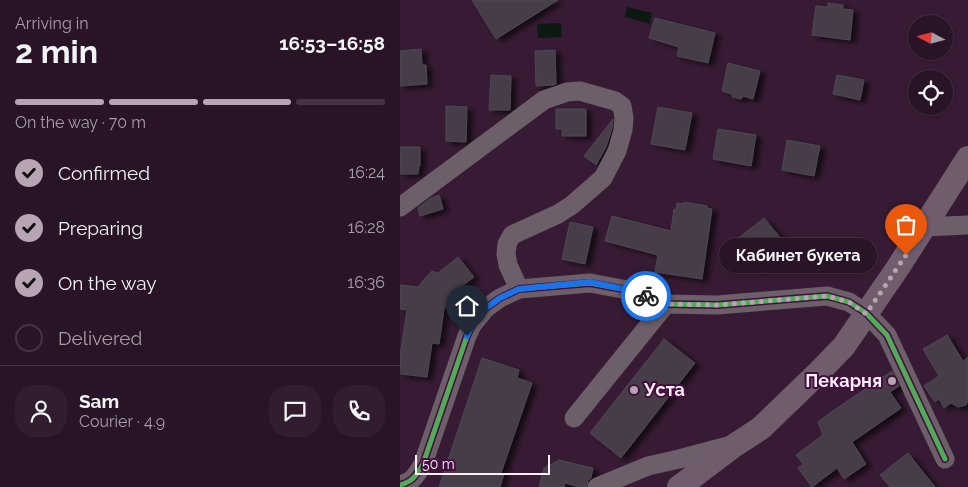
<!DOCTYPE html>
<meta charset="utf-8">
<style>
body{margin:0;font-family:Raleway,sans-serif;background:#311d2f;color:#f1f3f6;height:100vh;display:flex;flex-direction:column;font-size:19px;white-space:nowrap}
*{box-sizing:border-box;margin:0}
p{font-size:16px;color:#a59ea7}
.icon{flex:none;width:28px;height:28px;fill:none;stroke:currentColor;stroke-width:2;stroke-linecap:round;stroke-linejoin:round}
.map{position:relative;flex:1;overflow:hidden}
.drawer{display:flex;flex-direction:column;background:#291427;width:400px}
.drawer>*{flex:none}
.needle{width:32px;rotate:277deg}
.tools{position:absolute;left:508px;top:15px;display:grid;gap:10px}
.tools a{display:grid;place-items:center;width:45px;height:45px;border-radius:50%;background:#291427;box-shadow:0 1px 4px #0004,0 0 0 1px #453344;font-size:25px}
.scale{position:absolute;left:15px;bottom:12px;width:135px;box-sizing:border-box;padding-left:5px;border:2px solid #fceef9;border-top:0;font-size:14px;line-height:18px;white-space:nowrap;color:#fceef9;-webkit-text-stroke:4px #440e3d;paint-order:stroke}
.pin{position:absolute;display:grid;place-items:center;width:42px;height:42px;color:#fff;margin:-51px -21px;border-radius:50% 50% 50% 0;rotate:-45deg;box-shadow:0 0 5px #0007}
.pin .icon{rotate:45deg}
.courier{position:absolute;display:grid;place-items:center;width:50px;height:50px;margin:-25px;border:4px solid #1a73e8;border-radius:50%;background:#fff;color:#222;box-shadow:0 1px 6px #0007}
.bubble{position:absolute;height:35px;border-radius:18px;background:#291427;box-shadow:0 1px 4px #0004,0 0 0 1px #453344;font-size:16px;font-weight:700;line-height:35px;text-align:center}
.summary em{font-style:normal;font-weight:700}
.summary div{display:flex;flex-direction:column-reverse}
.summary{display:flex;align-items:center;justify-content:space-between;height:85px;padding:0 15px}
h1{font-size:32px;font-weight:700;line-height:38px}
.bar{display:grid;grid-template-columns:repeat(4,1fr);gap:8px 5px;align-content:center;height:60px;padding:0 15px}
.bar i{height:6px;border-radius:4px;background:#453344}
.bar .selected{background:#b7a4b4}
.bar p{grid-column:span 4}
.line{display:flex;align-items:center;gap:12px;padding:0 15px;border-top:1px solid #453344}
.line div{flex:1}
.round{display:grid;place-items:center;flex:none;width:52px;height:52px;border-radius:20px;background:#311d2f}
ol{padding:0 15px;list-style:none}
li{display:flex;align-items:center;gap:15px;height:55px}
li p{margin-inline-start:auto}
li .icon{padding:5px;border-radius:50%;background:#b7a4b4;color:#111;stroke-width:4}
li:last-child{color:#a59ea7}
li i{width:28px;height:28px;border:2px solid #453344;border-radius:50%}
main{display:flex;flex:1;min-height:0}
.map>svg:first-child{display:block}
.water{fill:#0c1911}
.building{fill:#463e4a;stroke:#4a4855;filter:url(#shadow)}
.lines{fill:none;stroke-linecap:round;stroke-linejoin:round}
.minor{stroke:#6c5f6a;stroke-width:19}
.major{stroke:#6f5c6d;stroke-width:24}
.cycleway-casing{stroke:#440e3d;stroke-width:8}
.cycleway{stroke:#51ab58;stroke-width:5}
.done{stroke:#b7a4b4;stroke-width:5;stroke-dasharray:0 9}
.route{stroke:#1a73e8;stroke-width:6}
.poi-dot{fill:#b7a4b4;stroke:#440e3d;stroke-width:2}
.labels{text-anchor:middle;stroke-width:4;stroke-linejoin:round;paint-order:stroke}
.poi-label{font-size:18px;font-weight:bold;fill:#fceef9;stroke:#440e3d;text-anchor:end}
</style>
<main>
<section class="drawer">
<div class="summary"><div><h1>2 min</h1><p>Arriving in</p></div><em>16:53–16:58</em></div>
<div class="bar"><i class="selected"></i><i class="selected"></i><i class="selected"></i><i></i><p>On the way · 70 m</p></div>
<ol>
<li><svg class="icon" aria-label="check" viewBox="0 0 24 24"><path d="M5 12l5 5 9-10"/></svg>Confirmed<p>16:24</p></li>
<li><svg class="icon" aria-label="check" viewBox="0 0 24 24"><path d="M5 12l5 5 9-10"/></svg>Preparing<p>16:28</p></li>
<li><svg class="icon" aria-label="check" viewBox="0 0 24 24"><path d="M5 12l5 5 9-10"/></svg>On the way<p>16:36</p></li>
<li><i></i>Delivered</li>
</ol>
<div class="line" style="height:90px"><a class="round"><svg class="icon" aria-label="person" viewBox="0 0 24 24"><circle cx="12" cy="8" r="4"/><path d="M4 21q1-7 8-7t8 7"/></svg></a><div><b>Sam</b><p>Courier · 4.9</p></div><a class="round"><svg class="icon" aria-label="chat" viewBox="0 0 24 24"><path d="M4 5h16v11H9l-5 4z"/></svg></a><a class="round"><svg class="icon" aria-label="phone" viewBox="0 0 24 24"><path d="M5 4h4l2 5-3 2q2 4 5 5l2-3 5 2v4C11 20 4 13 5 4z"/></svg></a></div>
</section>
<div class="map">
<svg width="568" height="487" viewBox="0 0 568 487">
<defs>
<filter id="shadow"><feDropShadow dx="5.5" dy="3" stdDeviation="2.5" flood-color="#0009"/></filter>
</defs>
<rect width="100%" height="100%" fill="#371b34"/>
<!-- water -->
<g class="water">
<polygon points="227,7 252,13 250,24 225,17"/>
<polygon points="161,23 162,37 138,38 137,24"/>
</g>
<!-- building -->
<g class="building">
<polygon points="72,0 158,0 96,39"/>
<polygon points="428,3 443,5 443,9 453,10 450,40 412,35 416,6 428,7"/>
<polygon points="255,18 315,33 308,63 277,56 279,47 249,38"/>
<polygon points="21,49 22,65 26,65 27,84 0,86 0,51"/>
<polygon points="155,50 156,84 153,85 136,86 135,51"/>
<polygon points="328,63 360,71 353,99 343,96 341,99 332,97 332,94 322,91"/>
<polygon points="91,75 111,76 110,110 89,110"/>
<polygon points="437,75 464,80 460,100 433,94"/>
<polygon points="46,106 67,107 66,142 46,141"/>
<polygon points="258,107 292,113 285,150 251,144"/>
<polygon points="156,109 186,109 186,136 162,136 162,129 156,129"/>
<polygon points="213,119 212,128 206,147 196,165 184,156"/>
<polygon points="318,129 356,135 351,166 313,159"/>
<polygon points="387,140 420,146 414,176 382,170"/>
<polygon points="0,147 20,147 20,166 19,166 18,174 0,174"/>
<polygon points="39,195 43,209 20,216 18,208 31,198"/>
<polygon points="284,202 307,206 307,208 312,209 302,279 255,272 258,255 205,241 212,216 271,231 274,209 276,210 277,203 284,204"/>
<polygon points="364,218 388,247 359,271 335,241"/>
<polygon points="170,222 193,227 185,264 162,259"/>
<polygon points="58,257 74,277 61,287 44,309 39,344 32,343 27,377 1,374 0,356 7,310 0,309 0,285 18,287 26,277 32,271 38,273"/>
<polygon points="547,335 563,361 568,357 568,400 566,405 558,407 551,403 544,408 539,399 535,402 524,386 539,376 523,349"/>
<polygon points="264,339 295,363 221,458 190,433"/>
<polygon points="82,358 119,370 117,378 132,383 101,473 104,474 100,487 39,487"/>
<polygon points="492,371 499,386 490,392 501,408 452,442 466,464 444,479 437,468 412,487 398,468 403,464 396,455 423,435 418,422 434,410"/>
<polygon points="508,453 535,487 490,487 480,475"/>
<polygon points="159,460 193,468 191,478 188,481 186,487 180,487 165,483 164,487 139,487 144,468"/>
</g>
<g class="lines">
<!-- minor -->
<g class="minor">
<polyline points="0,207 144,100 167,92 180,91 215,101 222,106 224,118 223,130 217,151 203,178 172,205 158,214 112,235 107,244 106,254 108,265 119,289"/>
<polyline points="524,227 568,225"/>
<polyline points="174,418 266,304"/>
<path d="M0,485C14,481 16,475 23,464L67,336L72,325L86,308L100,298L119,289L190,283L233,291L266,304L317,305L427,296L449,302L466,313L487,335L545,459"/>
<polyline points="197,487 248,466 279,459 328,446"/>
</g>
<!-- major -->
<polyline class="major" points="279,487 335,445 361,428 417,374 444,346 497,269 568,158"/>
<!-- cycleway casing -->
<g class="cycleway-casing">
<path id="cycleway" d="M0,485C14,481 16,475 23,464L67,336L72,325L86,308L100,298L119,289L190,283L233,291L266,304L317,305L427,296L449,302L466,313L487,335L545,459"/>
</g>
<!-- cycleway -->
<use href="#cycleway" class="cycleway"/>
</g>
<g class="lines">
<!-- done -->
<polyline class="done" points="246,296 266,304 318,305 427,296 449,302 466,314 506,255"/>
<!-- route -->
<polyline class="route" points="67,336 72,325 86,308 100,298 119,289 190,282 233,291 246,296"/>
</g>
<!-- markers -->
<g class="poi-dot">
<circle cx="492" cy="381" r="5"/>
<circle cx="234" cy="390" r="5"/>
</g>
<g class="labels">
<!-- poi labels -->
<g class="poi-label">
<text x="482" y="387">Пекарня</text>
<text x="244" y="396" text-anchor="start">Уста</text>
</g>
</g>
</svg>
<div class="tools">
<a><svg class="needle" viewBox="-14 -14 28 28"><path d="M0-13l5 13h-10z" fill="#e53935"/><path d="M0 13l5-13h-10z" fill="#a59ea7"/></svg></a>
<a><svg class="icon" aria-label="locate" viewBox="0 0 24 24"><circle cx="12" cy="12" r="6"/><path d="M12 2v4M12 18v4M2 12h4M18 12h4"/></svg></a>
</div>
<div class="scale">50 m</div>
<div class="pin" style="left:506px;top:255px;background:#ea580c"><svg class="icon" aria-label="bag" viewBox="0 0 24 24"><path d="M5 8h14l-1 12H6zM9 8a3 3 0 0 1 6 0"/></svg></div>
<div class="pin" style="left:67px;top:336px;background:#1f2937"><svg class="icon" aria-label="home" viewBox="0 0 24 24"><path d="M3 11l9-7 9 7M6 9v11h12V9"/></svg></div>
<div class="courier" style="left:246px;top:296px"><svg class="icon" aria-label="bike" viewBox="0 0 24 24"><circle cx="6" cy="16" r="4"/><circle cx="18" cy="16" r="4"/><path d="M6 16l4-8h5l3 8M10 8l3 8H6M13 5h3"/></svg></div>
<div class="bubble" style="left:319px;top:238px;width:158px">Кабинет букета</div>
</div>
</main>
